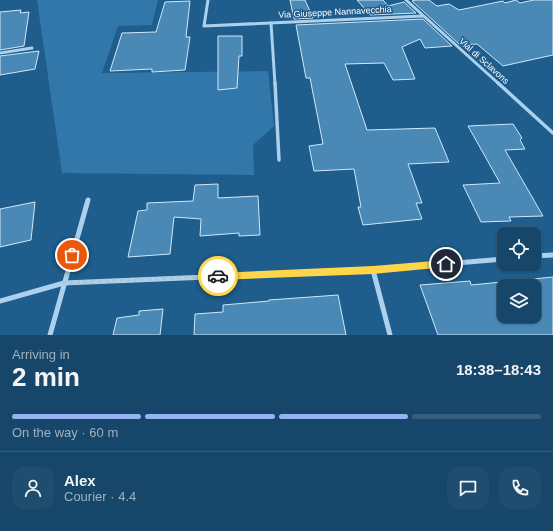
<!DOCTYPE html>
<meta charset="utf-8">
<style>
body{margin:0;font-family:Arial,sans-serif;background:#1f4d6f;color:#f1f3f6;height:100vh;display:flex;flex-direction:column;font-size:15px;white-space:nowrap}
*{box-sizing:border-box;margin:0}
p{font-size:13px;color:#9eb1c0}
.icon{flex:none;width:22px;height:22px;fill:none;stroke:currentColor;stroke-width:2;stroke-linecap:round;stroke-linejoin:round}
.map{position:relative;height:335px;overflow:hidden}
.details{display:flex;flex-direction:column;background:#164669;flex:1}
.details>*{flex:none}
.tools{position:absolute;left:497px;top:227px;display:grid;gap:8px}
.tools a{display:grid;place-items:center;width:44px;height:44px;border-radius:8px;background:#164669;box-shadow:0 1px 3px #0004,0 0 0 1px #355e7d;font-size:20px}
.pin{position:absolute;display:grid;place-items:center;width:34px;height:34px;color:#fff;margin:-17px;border:2px solid #fff;border-radius:50%;box-shadow:0 1px 4px #0007}
.courier{position:absolute;display:grid;place-items:center;width:40px;height:40px;margin:-20px;border:3px solid #ffd54a;border-radius:50%;background:#fff;color:#222;box-shadow:0 1px 5px #0007}
.head em{font-style:normal;font-weight:700}
.head div{display:flex;flex-direction:column-reverse}
.head{display:flex;align-items:center;justify-content:space-between;height:68px;padding:0 12px}
h1{font-size:26px;font-weight:700;line-height:30px}
.bar{display:grid;grid-template-columns:repeat(4,1fr);gap:6px 4px;align-content:center;height:48px;padding:0 12px}
.bar i{height:5px;border-radius:3px;background:#355e7d}
.bar .active{background:#95b2f1}
.bar p{grid-column:span 4}
.line{display:flex;align-items:center;gap:10px;padding:0 12px;border-top:1px solid #355e7d}
.line div{flex:1}
.round{display:grid;place-items:center;flex:none;width:42px;height:42px;border-radius:12px;background:#1f4d6f}
.map>svg:first-child{display:block}
.green{fill:#3177a9}
.building{fill:#4a88b6;stroke:#d0e8f9;fill-rule:evenodd}
.lines{fill:none;stroke-linecap:round;stroke-linejoin:round}
.minor-far2{stroke:#abd1ec;stroke-width:3}
.minor-far1{stroke:#abd1ec;stroke-width:3.5}
.minor{stroke:#abd1ec;stroke-width:5}
.route{fill:#ffd54a}
.done{stroke:#b0c6d7;stroke-width:4;stroke-dasharray:0 7.2}
.labels{text-anchor:middle;stroke-width:3;stroke-linejoin:round;paint-order:stroke}
.far-street-label{font-size:9px;fill:#fff;stroke:#1e5d8c}
</style>
<div class="map">
<svg width="553" height="335" viewBox="0 0 553 335">
<rect width="100%" height="100%" fill="#1e5d8c"/>
<!-- green -->
<polygon class="green" points="37,0 158,0 152,25 118,26 102,73 268,71 274,126 253,145 254,175 62,173"/>
<!-- building -->
<g class="building">
<polygon points="290,0 305,0 313,18 294,19"/>
<polygon points="357,0 383,0 388,6 404,2 416,13 370,15"/>
<polygon points="416,0 429,0 437,6 449,4 459,10 503,1 505,3 516,0 520,3 534,0 553,0 553,55 503,66 477,44 460,45 412,1"/>
<polygon points="190,1 186,37 190,37 185,70 152,72 152,69 110,71 122,33 156,32 165,2"/>
<polygon points="21,10 20,13 29,12 24,46 0,50 0,12"/>
<polygon points="423,19 452,46 425,48 420,39 402,47 415,79 393,80 384,63 345,64 367,130 435,128 449,162 408,164 422,203 416,203 422,219 363,225 358,207 361,207 354,169 314,171 309,146 323,144 310,78 306,78 296,25"/>
<polygon points="218,36 242,36 242,56 239,56 237,88 218,90"/>
<polygon points="39,51 35,69 0,75 0,56"/>
<polygon points="513,124 522,138 520,140 525,149 505,150 543,216 509,217 511,221 481,222 463,185 500,183 468,126"/>
<polygon points="218,184 218,198 258,196 260,235 239,236 239,233 200,236 201,219 174,217 170,254 128,257 138,211 147,210 147,203 193,201 195,185"/>
<polygon points="35,202 31,240 0,247 0,209"/>
<path d="M553,277V335H438L420,285L470,281L471,285ZM504,286H534V316H504Z"/>
<polygon points="338,295 346,335 194,335 195,314 223,312 223,305 269,301 269,300"/>
<polygon points="163,309 160,335 113,335 117,318 139,315 139,311"/>
</g>
<g class="lines">
<!-- minor-far2 -->
<g class="minor-far2">
<polyline points="208,0 204,26 423,16"/>
<polyline points="406,0 499,84"/>
<polyline points="271,23 275,84"/>
<polyline points="0,53 32,48"/>
</g>
<!-- minor-far1 -->
<g class="minor-far1">
<polyline points="275,83 279,160"/>
<polyline points="498,83 553,133"/>
</g>
<!-- minor -->
<g class="minor">
<polyline points="534,256 553,255"/>
<polyline points="373,270 390,335"/>
<polyline points="0,301 64,283 373,270 504,259"/>
<polyline points="50,335 88,200"/>
</g>
</g>
<!-- route -->
<polygon class="route" points="446,260 450,264 446,267 373,274 218,280 214,276 218,273 373,266"/>
<g class="lines">
<!-- done -->
<polyline class="done" points="72,255 64,283 218,276"/>
</g>
<g class="labels">
<!-- far-street labels -->
<g class="far-street-label">
<text transform="translate(335 12) rotate(-3)" y="3">Via Giuseppe Nannavecchia</text>
<text transform="translate(484 61) rotate(42)" y="3">Vial di Sclavons</text>
</g>
</g>
</svg>
<div class="tools">
<a><svg class="icon" aria-label="locate" viewBox="0 0 24 24"><circle cx="12" cy="12" r="6"/><path d="M12 2v4M12 18v4M2 12h4M18 12h4"/></svg></a>
<a><svg class="icon" aria-label="layers" viewBox="0 0 24 24"><path d="M12 4l9 5-9 5-9-5zM3 14l9 5 9-5"/></svg></a>
</div>
<div class="pin" style="left:72px;top:255px;background:#ea580c"><svg class="icon" aria-label="bag" viewBox="0 0 24 24"><path d="M5 8h14l-1 12H6zM9 8a3 3 0 0 1 6 0"/></svg></div>
<div class="pin" style="left:446px;top:264px;background:#1f2937"><svg class="icon" aria-label="home" viewBox="0 0 24 24"><path d="M3 11l9-7 9 7M6 9v11h12V9"/></svg></div>
<div class="courier" style="left:218px;top:276px"><svg class="icon" aria-label="car" viewBox="0 0 24 24"><path d="M5 17H2v-5l4-1 3-4h7l3 4 3 1v5h-3M9 17h6M6 11h13"/><circle cx="7" cy="17" r="2"/><circle cx="17" cy="17" r="2"/></svg></div>
</div>
<section class="details">
<div class="head"><div><h1>2 min</h1><p>Arriving in</p></div><em>18:38–18:43</em></div>
<div class="bar"><i class="active"></i><i class="active"></i><i class="active"></i><i></i><p>On the way · 60 m</p></div>
<div class="line" style="height:72px"><a class="round"><svg class="icon" aria-label="person" viewBox="0 0 24 24"><circle cx="12" cy="8" r="4"/><path d="M4 21q1-7 8-7t8 7"/></svg></a><div><b>Alex</b><p>Courier · 4.4</p></div><a class="round"><svg class="icon" aria-label="chat" viewBox="0 0 24 24"><path d="M4 5h16v11H9l-5 4z"/></svg></a><a class="round"><svg class="icon" aria-label="phone" viewBox="0 0 24 24"><path d="M5 4h4l2 5-3 2q2 4 5 5l2-3 5 2v4C11 20 4 13 5 4z"/></svg></a></div>
</section>
